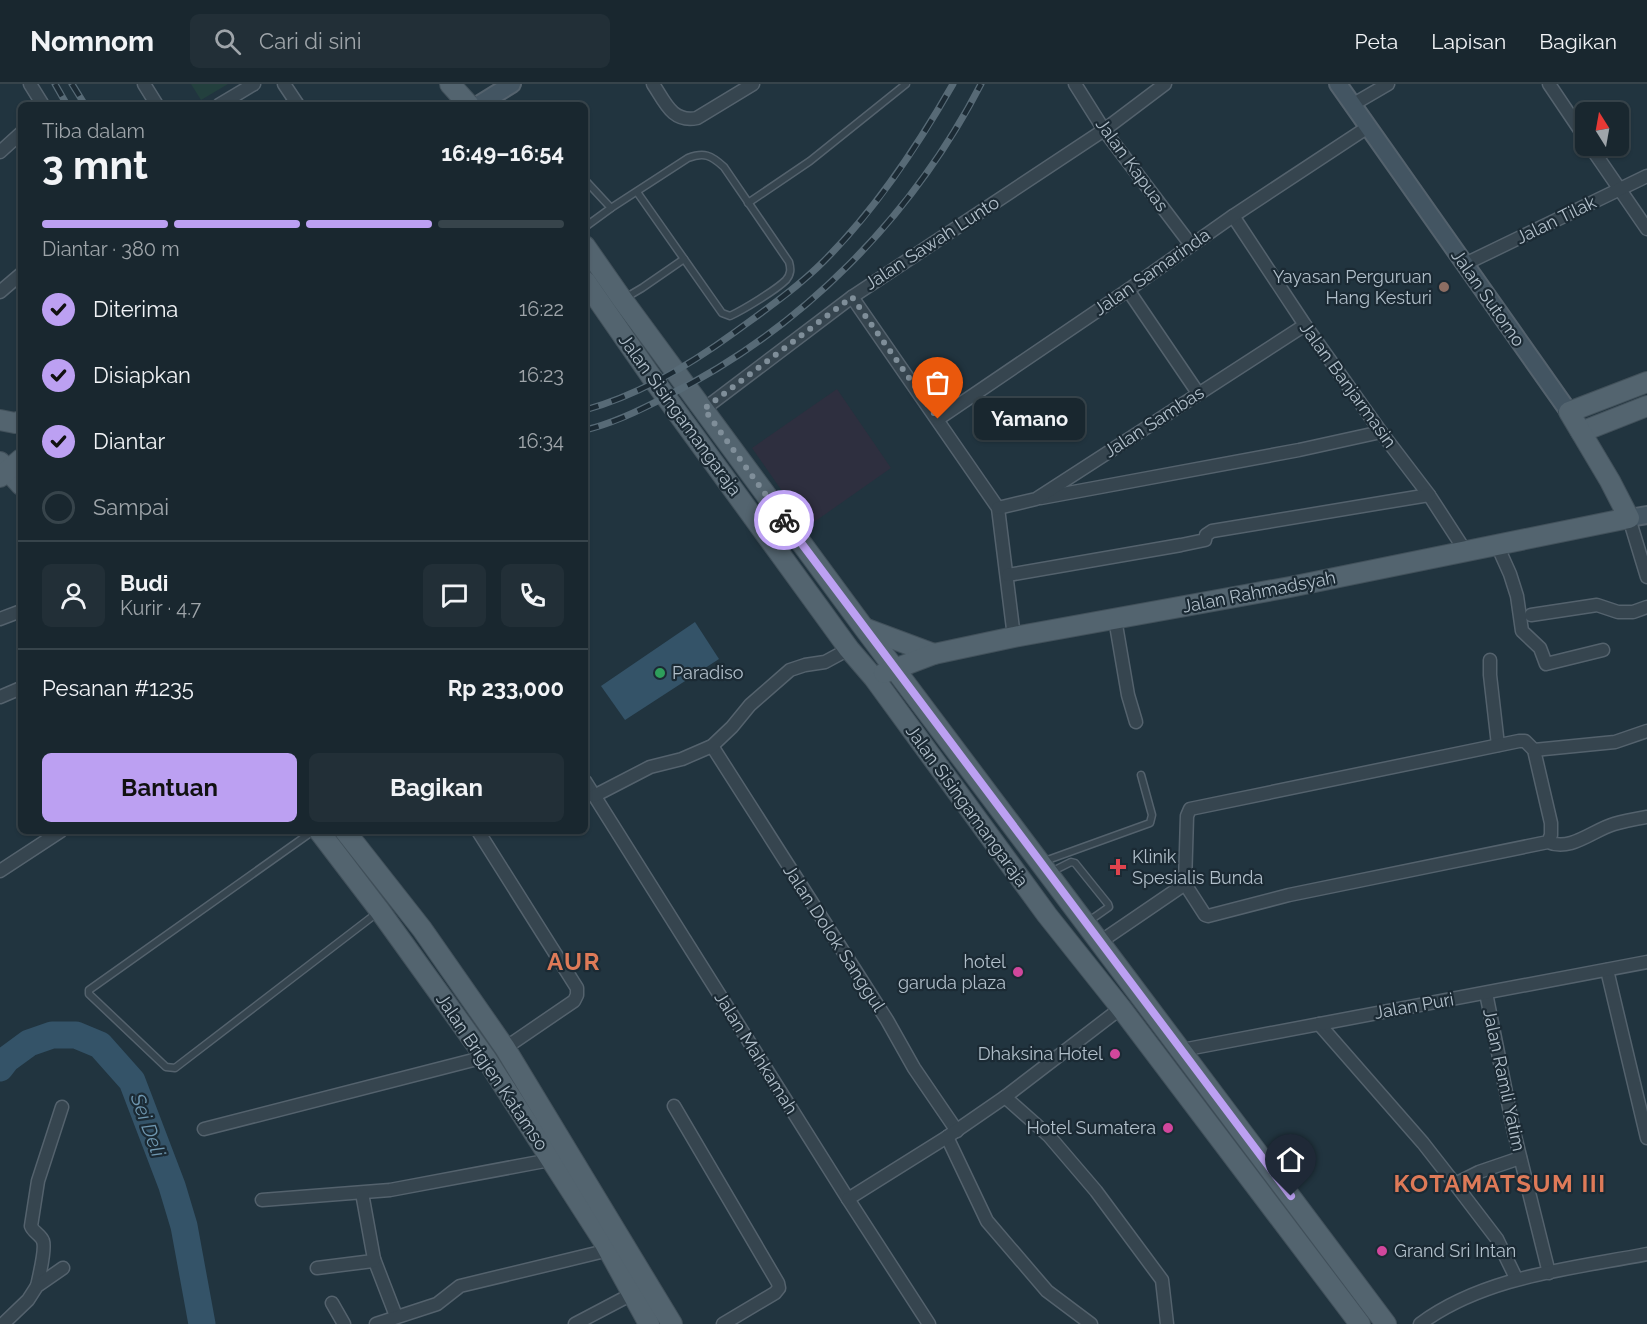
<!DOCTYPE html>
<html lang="id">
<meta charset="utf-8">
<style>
body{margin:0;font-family:Raleway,sans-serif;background:#222f37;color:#f1f3f6;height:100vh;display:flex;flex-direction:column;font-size:22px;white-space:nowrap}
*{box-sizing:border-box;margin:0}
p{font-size:20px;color:#9fa5aa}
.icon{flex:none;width:33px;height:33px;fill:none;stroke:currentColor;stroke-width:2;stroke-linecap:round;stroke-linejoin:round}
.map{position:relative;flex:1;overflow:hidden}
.sheet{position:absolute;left:18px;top:18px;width:570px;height:732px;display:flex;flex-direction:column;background:#19272f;border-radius:9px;box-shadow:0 2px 4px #0004,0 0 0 2px #37444b}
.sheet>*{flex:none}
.needle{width:39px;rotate:349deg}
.controls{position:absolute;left:1575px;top:18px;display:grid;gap:12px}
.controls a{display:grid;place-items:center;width:54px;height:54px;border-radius:9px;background:#19272f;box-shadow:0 2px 4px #0004,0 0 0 2px #37444b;font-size:30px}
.pin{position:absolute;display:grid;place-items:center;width:51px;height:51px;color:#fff;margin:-62px -26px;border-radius:50% 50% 50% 0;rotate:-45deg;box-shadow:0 0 6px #0007}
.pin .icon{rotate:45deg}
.courier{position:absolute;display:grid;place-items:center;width:60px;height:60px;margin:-30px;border:4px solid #bca0f2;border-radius:50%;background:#fff;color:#222;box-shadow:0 2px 8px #0007}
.bubble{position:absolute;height:42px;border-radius:9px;background:#19272f;box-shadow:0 2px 4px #0004,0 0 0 2px #37444b;font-size:20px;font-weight:700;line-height:42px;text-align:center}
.summary em{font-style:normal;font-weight:700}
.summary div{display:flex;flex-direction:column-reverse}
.summary{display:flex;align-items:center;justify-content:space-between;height:102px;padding:0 24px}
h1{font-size:39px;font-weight:700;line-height:45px}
.bar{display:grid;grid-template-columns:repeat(4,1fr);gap:9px 6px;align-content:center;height:72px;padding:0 24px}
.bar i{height:8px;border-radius:4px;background:#37444b}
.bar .selected{background:#bca0f2}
.bar p{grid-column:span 4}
.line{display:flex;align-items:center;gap:15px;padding:0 24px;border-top:2px solid #37444b}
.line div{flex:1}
.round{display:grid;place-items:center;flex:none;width:63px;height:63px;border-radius:9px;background:#222f37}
ol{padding:0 24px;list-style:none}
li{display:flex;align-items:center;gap:18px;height:66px}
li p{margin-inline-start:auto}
li .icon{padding:6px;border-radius:50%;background:#bca0f2;color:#111;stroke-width:4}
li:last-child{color:#9fa5aa}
li i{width:33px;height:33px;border:3px solid #37444b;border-radius:50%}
.button{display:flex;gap:12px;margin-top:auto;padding:12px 24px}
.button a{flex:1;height:69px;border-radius:9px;background:#bca0f2;color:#111;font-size:24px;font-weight:700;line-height:69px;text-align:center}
.button a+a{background:#222f37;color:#f1f3f6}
header{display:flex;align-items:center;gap:36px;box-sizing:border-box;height:84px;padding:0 30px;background:#19272f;border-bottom:2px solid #37444b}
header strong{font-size:28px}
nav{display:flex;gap:33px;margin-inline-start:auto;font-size:21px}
.search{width:420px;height:54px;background:#222f37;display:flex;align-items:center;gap:15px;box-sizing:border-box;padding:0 21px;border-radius:9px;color:#9fa5aa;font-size:22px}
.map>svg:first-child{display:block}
.medical{fill:#2e2f3f}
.park{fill:#23403e}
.water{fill:#345368}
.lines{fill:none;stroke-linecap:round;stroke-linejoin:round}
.river{stroke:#345368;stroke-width:27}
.lane-casing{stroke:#54626d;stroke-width:9}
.street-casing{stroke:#54626d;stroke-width:15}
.secondary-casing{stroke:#54626d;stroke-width:20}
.primary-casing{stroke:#42515b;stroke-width:22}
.lane{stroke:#36454f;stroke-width:6}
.street{stroke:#36454f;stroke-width:12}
.secondary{stroke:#435562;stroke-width:16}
.primary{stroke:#53646f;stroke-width:20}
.rail-casing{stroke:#576a76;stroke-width:7}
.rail{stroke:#1b2a34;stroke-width:4.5;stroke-dasharray:14;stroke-linecap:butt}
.done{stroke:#7f8e99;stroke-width:6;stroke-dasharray:0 10.8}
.route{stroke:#bca0f2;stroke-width:8}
.education-dot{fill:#8d6e63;stroke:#1b2a34;stroke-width:2}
.leisure-dot{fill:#2e9e5b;stroke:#1b2a34;stroke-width:2}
.health-dot{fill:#e0444e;stroke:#1b2a34;stroke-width:2}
.hotel-dot{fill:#d1479c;stroke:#1b2a34;stroke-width:2}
.labels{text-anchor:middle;stroke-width:4.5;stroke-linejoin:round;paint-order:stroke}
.street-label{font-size:18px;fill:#b1bfca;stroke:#1b2a34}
.poi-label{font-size:18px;fill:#b1bfca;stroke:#1b2a34;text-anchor:end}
.water-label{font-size:20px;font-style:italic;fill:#6f97b0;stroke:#1b2a34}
.district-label{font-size:24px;font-weight:bold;letter-spacing:1.5px;fill:#de7a58;stroke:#1b2a34}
</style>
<header>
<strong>Nomnom</strong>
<div class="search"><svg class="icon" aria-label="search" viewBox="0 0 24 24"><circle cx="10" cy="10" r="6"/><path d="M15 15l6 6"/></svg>Cari di sini</div>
<nav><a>Peta</a><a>Lapisan</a><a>Bagikan</a></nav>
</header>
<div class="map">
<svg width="1647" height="1240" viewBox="0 0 1647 1240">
<rect width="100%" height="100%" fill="#21343f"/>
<!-- medical -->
<polygon class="medical" points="837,305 891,384 807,443 752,364"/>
<!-- park -->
<polygon class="park" points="191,0 228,0 201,16"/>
<!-- water -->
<polygon class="water" points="695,538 719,575 625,636 601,602"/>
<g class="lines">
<!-- river -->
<polyline class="river" points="0,984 7,975 29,959 52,951 76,951 100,961 132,997 172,1102 184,1142 202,1240"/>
<!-- lane casing -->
<g class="lane-casing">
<g id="lane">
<polyline points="585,96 611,124 585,143"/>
<polyline points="748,119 810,77 906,0"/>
<path d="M611,124L688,74C704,68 711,71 724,83L789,178C791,185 791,190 786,196C776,206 743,226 730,232L722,229L637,108"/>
<polyline points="625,214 642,204 684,175"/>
<polyline points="313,747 89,906 89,910 166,983 175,984 377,829"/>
<polyline points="1042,778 1150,739 1152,731 1141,691"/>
<polyline points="1051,788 1071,778 1075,779 1108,820 1109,823 1089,837"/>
</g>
</g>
<!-- street casing -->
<g class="street-casing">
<g id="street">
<polyline points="30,0 43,21"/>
<polyline points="144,0 157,21"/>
<polyline points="284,0 298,21"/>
<path d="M653,0C665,18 672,39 697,34L753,0"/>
<polyline points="1075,0 1104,46 1191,161"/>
<polyline points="1549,0 1586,55"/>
<polyline points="219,21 254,0"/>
<polyline points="1352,21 1388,0"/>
<polyline points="1590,62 1647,145"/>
<polyline points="0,68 21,49"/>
<polyline points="1233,132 1305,241 1381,348 1429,411 1466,468"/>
<polyline points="1465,180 1647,92"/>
<polyline points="1128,206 1198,309"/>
<polyline points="0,208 21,190"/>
<polyline points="852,213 998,424 1014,553"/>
<polyline points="704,325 852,213 1104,46 1165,0"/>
<polyline points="938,335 1128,206 1233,132 1368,43"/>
<polyline points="1041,414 1299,366 1381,348"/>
<polyline points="998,424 1036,415 1305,241"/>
<polyline points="1629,434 1647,493"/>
<polyline points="1497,461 1510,490 1517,512 1522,547 1540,564 1546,580 1603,566"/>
<polyline points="1008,491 1181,461 1205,456 1206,451 1212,447 1429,411"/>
<polyline points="1531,531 1597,521 1618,528 1633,528 1647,523"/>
<polyline points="0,535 21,527"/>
<polyline points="1115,535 1128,611 1136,638"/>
<polyline points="1490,576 1490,591 1498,661"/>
<polyline points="0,613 21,604"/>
<polyline points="712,662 887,936 914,984 957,1047"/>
<polyline points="1534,666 1615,658 1647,647"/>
<polyline points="585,697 848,1115 929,1240"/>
<polyline points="594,712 650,683 682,675 712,662 732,643 750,621 790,586 805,581 825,578 849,565"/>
<polyline points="478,747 577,904 577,911 574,917 505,964"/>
<path d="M1548,758L1551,751V739L1534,666L1525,657H1519L1190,725L1187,732L1185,800L1205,831L1208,832L1289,811L1548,758C1571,768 1593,746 1614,740C1625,737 1636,735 1647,733"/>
<polyline points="0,787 61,747"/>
<polyline points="1100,858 1185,800"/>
<polyline points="1607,886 1647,1054"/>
<polyline points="1486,909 1514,1048 1549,1189"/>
<polyline points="1319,940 1423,1059 1455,1100 1497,1155 1516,1194"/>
<polyline points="1182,966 1647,878"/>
<polyline points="1005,1013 1049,1052 1096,1107 1162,1196 1167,1240"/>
<polyline points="674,1022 778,1199 779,1204 775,1209 723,1240"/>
<polyline points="204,1045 485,973"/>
<polyline points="947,1053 987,1137 1047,1207 1091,1240"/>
<polyline points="1455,1100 1479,1088 1520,1074"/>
<polyline points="848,1115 947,1053 1005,1013 1121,924"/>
<polyline points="262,1116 390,1106 550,1076"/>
<polyline points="374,1175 396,1232"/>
<polyline points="317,1184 373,1177 374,1175 362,1109"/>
<path d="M37,1202C39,1193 46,1165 43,1157C41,1151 33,1148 31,1142L38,1097L62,1023"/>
<polyline points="332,1219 344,1240"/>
<polyline points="3,1240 28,1216 37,1202 63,1184"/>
<polyline points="376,1240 437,1220 460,1202 609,1166"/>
<polyline points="575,1240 632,1210"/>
<path d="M1420,1240C1485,1192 1570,1185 1647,1170"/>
</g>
</g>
<!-- secondary casing -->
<g class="secondary-casing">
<g id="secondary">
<polyline points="1338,0 1569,328"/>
<polyline points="478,21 512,0"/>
<polyline points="1629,434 1647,431"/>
</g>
</g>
<!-- primary casing -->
<g class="primary-casing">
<g id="primary">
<polyline points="450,0 469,21"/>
<polyline points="585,162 622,215 864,544 1386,1240"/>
<polyline points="585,197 655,298 849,565 874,594 1047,831 1121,924 1360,1240"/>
<polyline points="0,336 15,339 21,337"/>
<polyline points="1581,348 1647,322"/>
<polyline points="0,378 21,401"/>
<polyline points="0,393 21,375"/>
<polyline points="867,545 934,570"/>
<polyline points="884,589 934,570 1014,553 1290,503 1629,434 1610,397 1569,328 1647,298"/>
<polyline points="319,747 380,827 485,973 604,1158 649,1240"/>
<polyline points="345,747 422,845 505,964 672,1240"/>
</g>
</g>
<!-- lane -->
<use href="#lane" class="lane"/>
<!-- street -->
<use href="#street" class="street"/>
<!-- secondary -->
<use href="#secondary" class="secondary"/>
<!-- primary -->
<use href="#primary" class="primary"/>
<!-- rail casing -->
<g class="rail-casing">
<g id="rail">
<polyline points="55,0 67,21"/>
<polyline points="72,0 85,21"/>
<path d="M585,326C639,311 690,281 735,248C765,226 797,204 824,177C876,125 917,63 953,0"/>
<path d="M585,346C615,339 643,325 669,311C802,245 913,132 981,0"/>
</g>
</g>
<!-- rail -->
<use href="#rail" class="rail"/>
</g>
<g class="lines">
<!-- done -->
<polyline class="done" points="784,436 704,325 852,213 938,335"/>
<!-- route -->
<polyline class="route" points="784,436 1291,1112"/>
</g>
<!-- markers -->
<circle class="education-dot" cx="1444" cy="203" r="6"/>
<circle class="leisure-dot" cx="660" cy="589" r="6"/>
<path class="health-dot" d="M1115 774h6v6h6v6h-6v6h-6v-6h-6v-6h6z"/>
<g class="hotel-dot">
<circle cx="1018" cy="888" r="6"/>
<circle cx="1115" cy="970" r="6"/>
<circle cx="1168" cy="1044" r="6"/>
<circle cx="1382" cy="1167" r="6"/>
</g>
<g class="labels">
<!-- street labels -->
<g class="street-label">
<text transform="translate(1132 81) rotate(54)" y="6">Jalan Kapuas</text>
<text transform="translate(1556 136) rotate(-26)" y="6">Jalan Tilak</text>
<text transform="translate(932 159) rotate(-33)" y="6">Jalan Sawah Lunto</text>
<text transform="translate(1152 188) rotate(-35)" y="6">Jalan Samarinda</text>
<text transform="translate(1488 214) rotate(55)" y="6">Jalan Sutomo</text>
<text transform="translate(1348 301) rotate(54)" y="6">Jalan Banjarmasin</text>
<text transform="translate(680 331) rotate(54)" y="6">Jalan Sisingamangaraja</text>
<text transform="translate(1154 338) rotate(-33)" y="6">Jalan Sambas</text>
<text transform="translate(1259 508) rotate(-11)" y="6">Jalan Rahmadsyah</text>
<text transform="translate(967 722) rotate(54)" y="6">Jalan Sisingamangaraja</text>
<text transform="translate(834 854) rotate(57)" y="6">Jalan Dolok Sanggul</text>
<text transform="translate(1414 922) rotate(-10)" y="6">Jalan Puri</text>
<text transform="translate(756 969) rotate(58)" y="6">Jalan Mahkamah</text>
<text transform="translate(492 988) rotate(56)" y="6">Jalan Brigjen Katamso</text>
<text transform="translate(1504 996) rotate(78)" y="6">Jalan Ramli Yatim</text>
</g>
<!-- poi labels -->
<g class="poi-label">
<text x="1432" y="199">Yayasan Perguruan<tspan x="1432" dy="21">Hang Kesturi</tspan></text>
<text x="672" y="595" text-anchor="start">Paradiso</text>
<text x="1132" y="779" text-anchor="start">Klinik<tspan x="1132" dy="21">Spesialis Bunda</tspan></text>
<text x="1006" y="884">hotel<tspan x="1006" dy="21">garuda plaza</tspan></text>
<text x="1103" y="976">Dhaksina Hotel</text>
<text x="1156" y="1050">Hotel Sumatera</text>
<text x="1394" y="1173" text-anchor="start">Grand Sri Intan</text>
</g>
<!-- water labels -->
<g class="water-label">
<text transform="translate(148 1041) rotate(70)" y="7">Sei Deli</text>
</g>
<!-- district labels -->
<g class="district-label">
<text x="574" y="886">AUR</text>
<text x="1500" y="1108">KOTAMATSUM III</text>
</g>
</g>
</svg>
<div class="controls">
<a><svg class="needle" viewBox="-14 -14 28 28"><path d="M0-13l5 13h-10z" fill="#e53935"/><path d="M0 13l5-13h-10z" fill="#9fa5aa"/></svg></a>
</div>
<div class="pin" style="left:938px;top:335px;background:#ea580c"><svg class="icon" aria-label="bag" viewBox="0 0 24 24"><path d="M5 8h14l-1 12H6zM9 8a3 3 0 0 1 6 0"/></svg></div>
<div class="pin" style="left:1291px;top:1112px;background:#1f2937"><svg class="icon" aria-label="home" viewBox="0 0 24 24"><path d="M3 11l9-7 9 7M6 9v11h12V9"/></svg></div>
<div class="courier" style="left:784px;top:436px"><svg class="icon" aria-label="bike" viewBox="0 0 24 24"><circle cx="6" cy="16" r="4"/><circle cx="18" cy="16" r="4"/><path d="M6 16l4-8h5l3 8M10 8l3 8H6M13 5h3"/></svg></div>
<div class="bubble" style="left:974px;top:314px;width:111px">Yamano</div>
<section class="sheet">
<div class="summary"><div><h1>3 mnt</h1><p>Tiba dalam</p></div><em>16:49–16:54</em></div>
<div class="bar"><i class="selected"></i><i class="selected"></i><i class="selected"></i><i></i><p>Diantar · 380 m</p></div>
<ol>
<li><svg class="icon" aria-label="check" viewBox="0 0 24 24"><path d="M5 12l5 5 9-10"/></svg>Diterima<p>16:22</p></li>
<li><svg class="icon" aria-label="check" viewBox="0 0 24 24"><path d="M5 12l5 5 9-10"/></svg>Disiapkan<p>16:23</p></li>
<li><svg class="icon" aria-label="check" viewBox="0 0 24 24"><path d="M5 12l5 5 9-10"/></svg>Diantar<p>16:34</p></li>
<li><i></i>Sampai</li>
</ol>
<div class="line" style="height:108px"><a class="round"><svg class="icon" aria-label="person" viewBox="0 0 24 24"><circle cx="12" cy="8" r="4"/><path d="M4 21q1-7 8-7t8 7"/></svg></a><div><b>Budi</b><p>Kurir · 4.7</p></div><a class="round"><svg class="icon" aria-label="chat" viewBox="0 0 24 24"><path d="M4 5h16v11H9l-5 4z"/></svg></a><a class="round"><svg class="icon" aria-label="phone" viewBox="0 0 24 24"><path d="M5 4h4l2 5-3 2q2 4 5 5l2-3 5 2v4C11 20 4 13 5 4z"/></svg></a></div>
<div class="line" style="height:78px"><div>Pesanan #1235</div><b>Rp 233,000</b></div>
<div class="button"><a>Bantuan</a><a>Bagikan</a></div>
</section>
</div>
